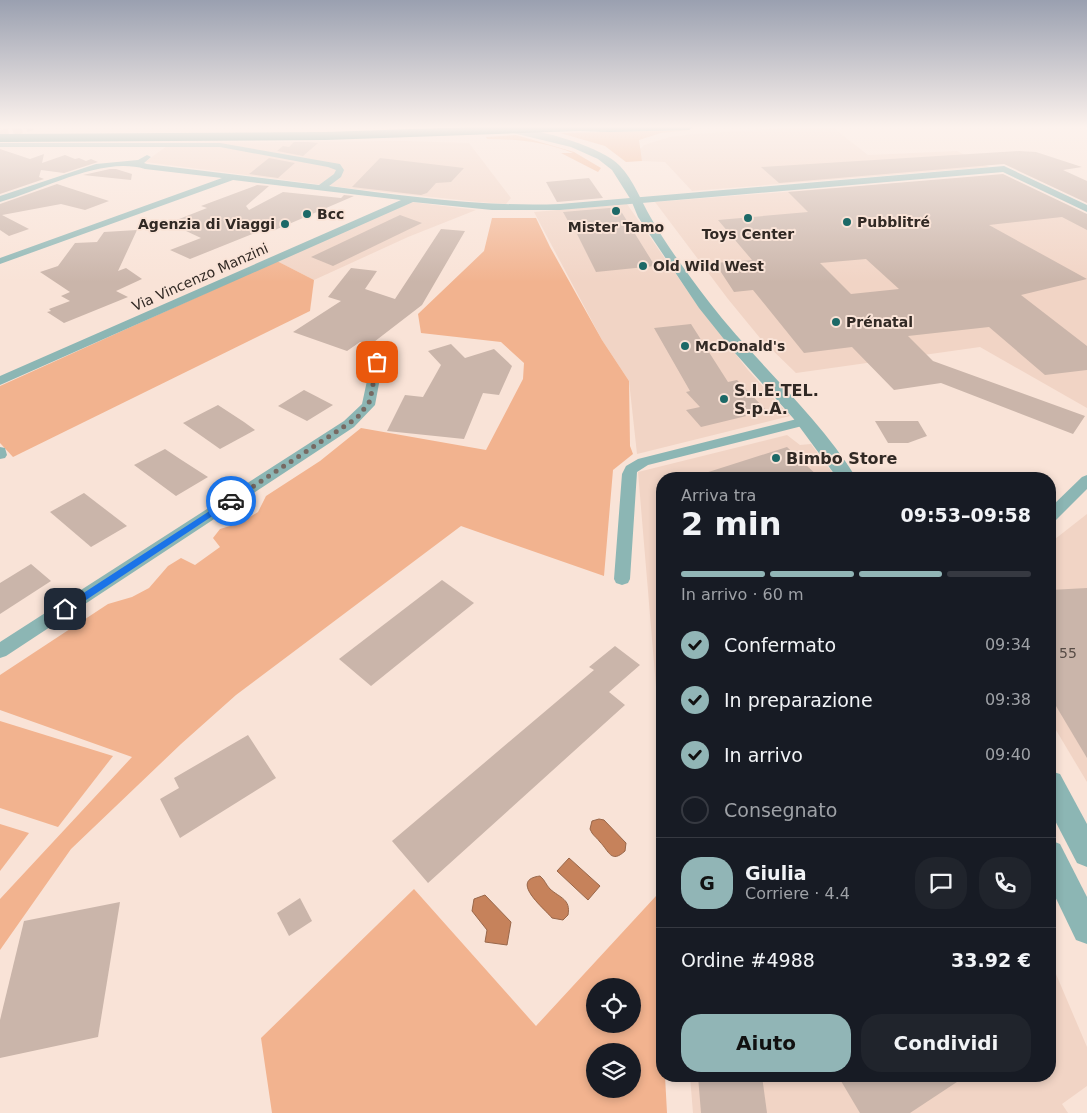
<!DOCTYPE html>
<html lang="it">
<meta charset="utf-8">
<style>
body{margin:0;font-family:"DejaVu Sans",sans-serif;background:#20242c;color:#f1f3f6;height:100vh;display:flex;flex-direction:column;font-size:19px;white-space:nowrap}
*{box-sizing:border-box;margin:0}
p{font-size:16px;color:#9ea1a6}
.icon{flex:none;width:28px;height:28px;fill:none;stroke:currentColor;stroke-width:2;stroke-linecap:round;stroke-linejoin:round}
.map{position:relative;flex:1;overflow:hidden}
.sheet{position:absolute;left:656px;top:472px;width:400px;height:610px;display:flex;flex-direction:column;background:#171b24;border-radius:20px;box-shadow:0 2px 8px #0003}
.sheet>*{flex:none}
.tools{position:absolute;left:586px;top:978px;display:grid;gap:10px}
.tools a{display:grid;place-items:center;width:55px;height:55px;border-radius:50%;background:#171b24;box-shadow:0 2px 8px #0003;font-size:25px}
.pin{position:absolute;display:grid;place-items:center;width:42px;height:42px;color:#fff;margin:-21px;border-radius:10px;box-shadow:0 2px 8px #0006}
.courier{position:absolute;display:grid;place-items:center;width:50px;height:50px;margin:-25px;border:4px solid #1a73e8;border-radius:50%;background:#fff;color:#222;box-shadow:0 1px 6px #0007}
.overview em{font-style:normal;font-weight:700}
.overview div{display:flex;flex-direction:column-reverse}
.overview{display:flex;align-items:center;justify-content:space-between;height:85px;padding:0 25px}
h1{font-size:32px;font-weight:700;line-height:38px}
.bar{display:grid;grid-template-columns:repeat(4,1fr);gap:8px 5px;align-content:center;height:60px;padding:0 25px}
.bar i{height:6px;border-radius:4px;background:#363941}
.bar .current{background:#91b5b6}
.bar p{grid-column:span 4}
.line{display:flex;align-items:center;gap:12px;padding:0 25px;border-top:1px solid #363941}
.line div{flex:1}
.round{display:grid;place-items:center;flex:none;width:52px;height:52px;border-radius:20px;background:#20242c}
ol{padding:0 25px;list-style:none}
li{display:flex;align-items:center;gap:15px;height:55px}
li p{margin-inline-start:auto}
li .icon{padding:5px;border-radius:50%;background:#91b5b6;color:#111;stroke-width:4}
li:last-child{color:#9ea1a6}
li i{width:28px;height:28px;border:2px solid #363941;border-radius:50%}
.primary-button{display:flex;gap:10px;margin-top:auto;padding:10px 25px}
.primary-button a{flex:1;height:58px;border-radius:20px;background:#91b5b6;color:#111;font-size:20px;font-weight:700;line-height:58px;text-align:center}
.primary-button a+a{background:#20242c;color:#f1f3f6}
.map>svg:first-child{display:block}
.built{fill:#f1d4c5}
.green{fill:#f2b38f;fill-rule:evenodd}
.water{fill:#c6825b;stroke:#99674a}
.building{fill:#cab5aa;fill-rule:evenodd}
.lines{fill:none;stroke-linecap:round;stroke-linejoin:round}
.minor-tunnel{stroke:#d1beb3;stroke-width:9;stroke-dasharray:9 4.5;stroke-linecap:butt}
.minor{fill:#8cb6b4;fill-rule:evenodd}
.tertiary{fill:#8cb6b4;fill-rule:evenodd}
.motorway{fill:#207875;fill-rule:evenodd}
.route{fill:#1a73e8}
.done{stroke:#776a63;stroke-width:5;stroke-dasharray:0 9}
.poi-dot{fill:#1c6967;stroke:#f9e3d7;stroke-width:2}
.labels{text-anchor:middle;stroke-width:4;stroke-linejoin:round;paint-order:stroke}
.far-poi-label{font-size:14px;font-weight:bold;fill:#312924;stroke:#f9e3d7;text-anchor:start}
.far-street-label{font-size:14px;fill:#312924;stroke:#f9e3d7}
.number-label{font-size:14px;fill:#574c46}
.poi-label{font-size:16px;font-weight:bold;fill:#312924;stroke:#f9e3d7;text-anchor:start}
</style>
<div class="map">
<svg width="1087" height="1113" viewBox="0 0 1087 1113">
<rect width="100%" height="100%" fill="#f9e3d7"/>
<!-- built -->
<g class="built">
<polygon points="817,126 831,126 868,155 957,151 989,167 692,191 665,162 642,161 640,154 640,149 644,145 670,137 694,134"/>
<polygon points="404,141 469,143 511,198 506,204 479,202 355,189 145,162 171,143"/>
<polygon points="1004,175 1087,215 1087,408 980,347 796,373 760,338 728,299 655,202"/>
<polygon points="411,202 476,210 408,237 314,280 277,261"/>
<polygon points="627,204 696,303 748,370 790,416 637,454 629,381 602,340 534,212"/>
<polygon points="787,435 800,445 811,444 837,479 662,479 662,758 638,472"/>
<polygon points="1087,514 1087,782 1050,720 1050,543"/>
<polygon points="1050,960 1087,1047 1087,1086 1062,1104 1068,1113 693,1113 690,1076 1050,1076"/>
</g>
<!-- green -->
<g class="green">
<polygon points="691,130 661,133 639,140 642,161 626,162 605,146 560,133"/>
<path d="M516,135L574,152L601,168L598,172L561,153H573C545,142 517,139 487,139L486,137Z"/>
<polygon points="492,218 536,218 550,247 602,340 629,381 630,446 633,454 613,470 604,576 461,526 236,695 181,744 71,849 0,950 0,899 132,757 0,710 0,675 108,604 132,597 149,588 168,566 181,558 195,565 220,547 213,538 220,529 240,523 258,512 266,496 320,461 361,428 486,450 523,379 524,363 501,342 421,333 418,314 484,251"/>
<polygon points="277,261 314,280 310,311 13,457 0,443 0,386"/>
<polygon points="0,721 113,756 58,827 0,808"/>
<polygon points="0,824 29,833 0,871"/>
<path d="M414,889L536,1026L656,896L662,1027V1076H665L667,1113H272L261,1038ZM595,986H632V1024H595ZM595,1051H632V1089H595Z"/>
</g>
<!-- water -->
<g class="water">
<path d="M599,819L604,820L626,843L625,851C611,864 609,851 600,842C598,839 594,836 592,833L590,829L592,821Z"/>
<polygon points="569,858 600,886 588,900 557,871"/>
<path d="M540,876C545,880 546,885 550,889C560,898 571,899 568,915L563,920L552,918C545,909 508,880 540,876Z"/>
<polygon points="485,895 511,922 507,945 485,942 487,930 472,911 474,899"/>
</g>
<!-- building -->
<g class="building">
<polygon points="294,142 308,142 318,143 303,156 277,151 283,146 289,147"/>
<polygon points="0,149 30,159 44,154 42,163 65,155 75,159 79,158 86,161 91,159 98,162 64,173 41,170 39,177 44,179 0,194"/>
<polygon points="1019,151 1036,152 1082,167 1063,170 1087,181 1087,203 1004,164 779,183 761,167"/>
<polygon points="269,158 295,163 278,178 249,174"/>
<polygon points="380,158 464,168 451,182 436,183 427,193 421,195 352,187"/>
<polygon points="110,169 116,169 132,174 131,180 83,175"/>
<path d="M1003,174L1087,214V230L1062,217L989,225L1087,279L1021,295L1087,346V370L1045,375L989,327L908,336L933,361L1085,416L1073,434L941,383L894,390L852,347L804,353L753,290L734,292L715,263L752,260L718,220L808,212L788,192ZM866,259L899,289L851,294L820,263Z"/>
<polygon points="589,178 603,198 557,202 546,182"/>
<polygon points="57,184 109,201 85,210 61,204 2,215 29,229 9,236 0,230 0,204"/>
<polygon points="257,185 269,186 246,206 249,210 283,192 341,198 344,195 354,196 275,230 270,227 190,259 170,250 201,238 169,223 207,208 201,206"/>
<polygon points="609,208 619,208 655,266 596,272 570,220 568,221 563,212"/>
<polygon points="400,215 422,223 333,266 311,257"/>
<polygon points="441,229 465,231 422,305 370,345 360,342 347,351 293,332 341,301 328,297 351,268 377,271 365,289 395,299"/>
<polygon points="137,230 118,271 126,268 142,279 116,291 128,297 64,323 47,312 51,311 49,309 70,301 61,296 70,292 40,272 58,266 75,243 97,242 104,232"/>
<polygon points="691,324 728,382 737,380 767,411 701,427 686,410 700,407 686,392 690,391 654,328"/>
<polygon points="451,344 465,358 494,349 512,366 499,395 483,393 464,439 387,431 405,395 423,397 441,365 428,351"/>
<polygon points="304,390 333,405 307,421 278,406"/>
<polygon points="218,405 244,422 255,430 220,449 183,423"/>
<polygon points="875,421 918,421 927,436 908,443 888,443"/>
<polygon points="787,447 821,479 699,479 699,475"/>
<polygon points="165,449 180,459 208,477 176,496 134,465"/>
<polygon points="84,493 127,526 91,547 50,512"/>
<polygon points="31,564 51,581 0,614 0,583"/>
<polygon points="442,580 474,603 371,686 339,659"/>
<polygon points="1087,588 1087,758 1050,696 1050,590"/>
<polygon points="615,646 640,665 609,692 625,705 428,883 392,841 594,670 589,667"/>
<polygon points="248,735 276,778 180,838 160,799 179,788 174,778"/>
<polygon points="300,898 312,921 289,936 277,913"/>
<polygon points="120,902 98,1037 0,1058 0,1020 24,921"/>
<polygon points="698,1076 762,1076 767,1113 701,1113"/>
<polygon points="838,1076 966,1076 910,1113 860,1113"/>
</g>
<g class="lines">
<!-- minor-tunnel -->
<polyline class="minor-tunnel" points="0,135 32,126"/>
<!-- minor -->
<g class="minor">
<polygon points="28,126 37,126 33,128"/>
<path d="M0,143H220L340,164L344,170L341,177L329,186C406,196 482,207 560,204L1004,166L1087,205V212L1003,172L560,210H492L413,202L0,385V376L401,200L233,180L0,264V258L222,178L145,169C101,156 44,190 0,202V196L96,164L138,160L147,155L151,157L144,163L147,164L319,185L334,174L336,170L328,167L220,147H0Z"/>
<polygon points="377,358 383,362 375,405 354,427 6,656 0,658 0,642 344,421 362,404 371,362"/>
<polygon points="805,417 810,418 812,421 810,424 648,465 637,472 630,579 628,583 622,585 616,583 614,579 622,474 626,466 638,459"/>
<polygon points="0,447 5,448 7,455 5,458 0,459"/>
<polygon points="1087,475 1087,489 1055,521 1050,522 1050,508 1082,477"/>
</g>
<!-- tertiary -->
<g class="tertiary">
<path d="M492,126C521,124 600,144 620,166C634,181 641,201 651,218C667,246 689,276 709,302C756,363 816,413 857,479H838L793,418L735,353L699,308L638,217L631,200L612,170L598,159L571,147L493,128Z"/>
<polygon points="1050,771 1060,774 1087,824 1087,867 1077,863 1050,811"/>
<polygon points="1050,840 1060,844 1087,897 1087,944 1076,940 1050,886"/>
</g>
<!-- motorway -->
<polygon class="motorway" points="496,126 695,126 689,130 609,132 579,131 326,140 0,142 0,134 326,132"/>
</g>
<!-- sky -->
<linearGradient id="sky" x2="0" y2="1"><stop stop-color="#9aa0b0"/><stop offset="0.45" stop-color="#fcf2ed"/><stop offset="1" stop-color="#fcf2ed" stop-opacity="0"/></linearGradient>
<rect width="1087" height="282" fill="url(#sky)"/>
<!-- route -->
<polygon class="route" points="228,499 235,501 68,612 62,612 62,607"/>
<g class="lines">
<!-- done -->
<polyline class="done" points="231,501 357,418 370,401 377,362"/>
</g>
<!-- markers -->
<g class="poi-dot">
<circle cx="616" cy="211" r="5"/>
<circle cx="307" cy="214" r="5"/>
<circle cx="748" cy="218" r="5"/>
<circle cx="847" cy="222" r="5"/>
<circle cx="285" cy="224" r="5"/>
<circle cx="643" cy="266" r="5"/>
<circle cx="836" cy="322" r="5"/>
<circle cx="685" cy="346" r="5"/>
<circle cx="724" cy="399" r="5"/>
<circle cx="776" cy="458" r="5"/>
</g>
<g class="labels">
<!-- far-poi labels -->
<g class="far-poi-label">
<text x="317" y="219">Bcc</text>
<text x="857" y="227">Pubblitré</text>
<text x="275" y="229" text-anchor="end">Agenzia di Viaggi</text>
<text x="616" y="232" text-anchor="middle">Mister Tamo</text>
<text x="748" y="239" text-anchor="middle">Toys Center</text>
<text x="653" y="271">Old Wild West</text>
<text x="846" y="327">Prénatal</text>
<text x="695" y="351">McDonald's</text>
</g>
<!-- far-street labels -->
<g class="far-street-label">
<text transform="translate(200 277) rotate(-24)" y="5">Via Vincenzo Manzini</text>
</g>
<!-- number labels -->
<g class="number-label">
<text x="1068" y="658">55</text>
</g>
<!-- poi labels -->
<g class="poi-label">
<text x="734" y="396">S.I.E.TEL.<tspan x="734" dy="18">S.p.A.</tspan></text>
<text x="786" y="464">Bimbo Store</text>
</g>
</g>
</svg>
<div class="tools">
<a><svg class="icon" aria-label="locate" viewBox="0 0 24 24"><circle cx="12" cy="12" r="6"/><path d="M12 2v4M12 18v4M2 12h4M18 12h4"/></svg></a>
<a><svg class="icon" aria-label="layers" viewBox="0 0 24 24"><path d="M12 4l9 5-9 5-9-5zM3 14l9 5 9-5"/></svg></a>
</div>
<div class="pin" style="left:377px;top:362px;background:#ea580c"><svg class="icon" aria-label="bag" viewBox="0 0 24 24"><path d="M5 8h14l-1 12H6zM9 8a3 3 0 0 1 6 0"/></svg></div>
<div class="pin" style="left:65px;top:609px;background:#1f2937"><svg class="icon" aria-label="home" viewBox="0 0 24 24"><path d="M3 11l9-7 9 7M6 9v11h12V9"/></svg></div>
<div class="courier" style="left:231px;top:501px"><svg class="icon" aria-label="car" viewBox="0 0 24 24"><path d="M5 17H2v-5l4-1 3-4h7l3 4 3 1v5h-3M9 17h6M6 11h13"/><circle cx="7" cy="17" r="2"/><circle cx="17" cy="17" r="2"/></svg></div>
<section class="sheet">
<div class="overview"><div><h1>2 min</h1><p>Arriva tra</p></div><em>09:53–09:58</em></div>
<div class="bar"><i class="current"></i><i class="current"></i><i class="current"></i><i></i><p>In arrivo · 60 m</p></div>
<ol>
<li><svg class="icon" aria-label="check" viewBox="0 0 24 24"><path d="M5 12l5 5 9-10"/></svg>Confermato<p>09:34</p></li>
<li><svg class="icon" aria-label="check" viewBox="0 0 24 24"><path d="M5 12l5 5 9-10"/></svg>In preparazione<p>09:38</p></li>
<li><svg class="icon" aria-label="check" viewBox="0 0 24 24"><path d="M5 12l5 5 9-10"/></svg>In arrivo<p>09:40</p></li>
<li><i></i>Consegnato</li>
</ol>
<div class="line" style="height:90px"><b class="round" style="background:#91b5b6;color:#111">G</b><div><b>Giulia</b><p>Corriere · 4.4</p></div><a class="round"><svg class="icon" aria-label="chat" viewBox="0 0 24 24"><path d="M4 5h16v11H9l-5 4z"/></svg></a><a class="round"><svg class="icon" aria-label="phone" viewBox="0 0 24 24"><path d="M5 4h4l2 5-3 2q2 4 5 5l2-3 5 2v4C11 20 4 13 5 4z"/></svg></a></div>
<div class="line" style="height:65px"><div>Ordine #4988</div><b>33.92 €</b></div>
<div class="primary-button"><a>Aiuto</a><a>Condividi</a></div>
</section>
</div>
